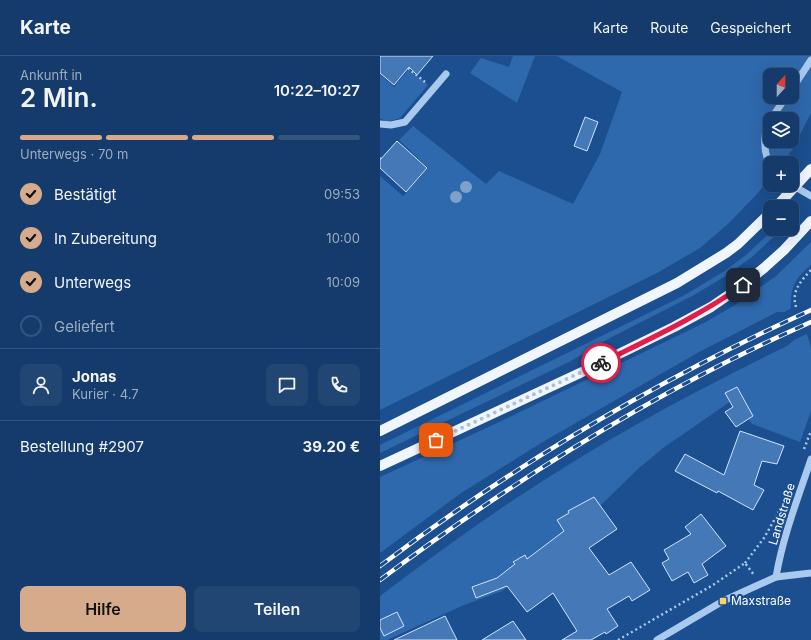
<!DOCTYPE html>
<html lang="de">
<meta charset="utf-8">
<style>
body{margin:0;font-family:Inter,sans-serif;background:#214673;color:#f1f3f6;height:100vh;display:flex;flex-direction:column;font-size:15px;white-space:nowrap}
*{box-sizing:border-box;margin:0}
p{font-size:13px;color:#9dadc1}
.icon{flex:none;width:22px;height:22px;fill:none;stroke:currentColor;stroke-width:2;stroke-linecap:round;stroke-linejoin:round}
.map{position:relative;flex:1;overflow:hidden}
.side{display:flex;flex-direction:column;background:#143b6b;width:380px}
.side>*{flex:none}
.needle{width:26px;rotate:21deg}
.controls{position:absolute;left:383px;top:12px;display:grid;gap:8px}
.controls a{display:grid;place-items:center;width:36px;height:36px;border-radius:8px;background:#143b6b;box-shadow:0 4px 16px #0002,0 0 0 1px #33557e;font-size:20px}
.pin{position:absolute;display:grid;place-items:center;width:34px;height:34px;color:#fff;margin:-17px;border-radius:8px;box-shadow:0 2px 6px #0006}
.courier{position:absolute;display:grid;place-items:center;width:40px;height:40px;margin:-20px;border:3px solid #e11d48;border-radius:50%;background:#fff;color:#222;box-shadow:0 1px 5px #0007}
.overview em{font-style:normal;font-weight:600}
.overview div{display:flex;flex-direction:column-reverse}
.overview{display:flex;align-items:center;justify-content:space-between;height:68px;padding:0 20px}
h1{font-size:26px;font-weight:600;line-height:30px}
.bar{display:grid;grid-template-columns:repeat(4,1fr);gap:6px 4px;align-content:center;height:48px;padding:0 20px}
.bar i{height:5px;border-radius:3px;background:#33557e}
.bar .on{background:#d6ab8b}
.bar p{grid-column:span 4}
.line{display:flex;align-items:center;gap:10px;padding:0 20px;border-top:1px solid #33557e}
.line div{flex:1}
.round{display:grid;place-items:center;flex:none;width:42px;height:42px;border-radius:8px;background:#214673}
ol{padding:0 20px;list-style:none}
li{display:flex;align-items:center;gap:12px;height:44px}
li p{margin-inline-start:auto}
li .icon{padding:4px;border-radius:50%;background:#d6ab8b;color:#111;stroke-width:4}
li:last-child{color:#9dadc1}
li i{width:22px;height:22px;border:2px solid #33557e;border-radius:50%}
.primary-button{display:flex;gap:8px;margin-top:auto;padding:8px 20px}
.primary-button a{flex:1;height:46px;border-radius:8px;background:#d6ab8b;color:#111;font-size:16px;font-weight:600;line-height:46px;text-align:center}
.primary-button a+a{background:#214673;color:#f1f3f6}
header{display:flex;align-items:center;gap:24px;box-sizing:border-box;height:56px;padding:0 20px;background:#143b6b;border-bottom:1px solid #33557e}
header strong{font-size:19px}
nav{display:flex;gap:22px;margin-inline-start:auto;font-size:14px}
main{display:flex;flex:1;min-height:0}
.map>svg:first-child{display:block}
.green{fill:#2e69ad;fill-rule:evenodd}
.building{fill:#4478b7;stroke:#cfe3fa}
.lines{fill:none;stroke-linecap:round;stroke-linejoin:round}
.path{stroke:#a9c9ee;stroke-width:2.5;stroke-dasharray:2 3;stroke-linecap:butt}
.minor{stroke:#a9c9ee;stroke-width:7}
.major{stroke:#f0f6ff;stroke-width:10}
.rail-casing{stroke:#fff;stroke-width:4.5}
.rail{stroke:#1b4f8f;stroke-width:3;stroke-dasharray:9;stroke-linecap:butt}
.tree{fill:#7ea0ca}
.done{stroke:#afc1d8;stroke-width:4;stroke-dasharray:0 7.2}
.route{stroke:#e11d48;stroke-width:5}
.poi-dot{fill:#ffd166;stroke:#1b4f8f;stroke-width:1.5}
.labels{text-anchor:middle;stroke-width:4;stroke-linejoin:round;paint-order:stroke}
.street-label{font-size:12px;fill:#fff;stroke:#1b4f8f}
.poi-label{font-size:12px;fill:#fff;stroke:#1b4f8f;text-anchor:start}
</style>
<header>
<strong>Karte</strong>
<nav><a>Karte</a><a>Route</a><a>Gespeichert</a></nav>
</header>
<main>
<section class="side">
<div class="overview"><div><h1>2 Min.</h1><p>Ankunft in</p></div><em>10:22–10:27</em></div>
<div class="bar"><i class="on"></i><i class="on"></i><i class="on"></i><i></i><p>Unterwegs · 70 m</p></div>
<ol>
<li><svg class="icon" aria-label="check" viewBox="0 0 24 24"><path d="M5 12l5 5 9-10"/></svg>Bestätigt<p>09:53</p></li>
<li><svg class="icon" aria-label="check" viewBox="0 0 24 24"><path d="M5 12l5 5 9-10"/></svg>In Zubereitung<p>10:00</p></li>
<li><svg class="icon" aria-label="check" viewBox="0 0 24 24"><path d="M5 12l5 5 9-10"/></svg>Unterwegs<p>10:09</p></li>
<li><i></i>Geliefert</li>
</ol>
<div class="line" style="height:72px"><a class="round"><svg class="icon" aria-label="person" viewBox="0 0 24 24"><circle cx="12" cy="8" r="4"/><path d="M4 21q1-7 8-7t8 7"/></svg></a><div><b>Jonas</b><p>Kurier · 4.7</p></div><a class="round"><svg class="icon" aria-label="chat" viewBox="0 0 24 24"><path d="M4 5h16v11H9l-5 4z"/></svg></a><a class="round"><svg class="icon" aria-label="phone" viewBox="0 0 24 24"><path d="M5 4h4l2 5-3 2q2 4 5 5l2-3 5 2v4C11 20 4 13 5 4z"/></svg></a></div>
<div class="line" style="height:52px"><div>Bestellung #2907</div><b>39.20 €</b></div>
<div class="primary-button"><a>Hilfe</a><a>Teilen</a></div>
</section>
<div class="map">
<svg width="431" height="584" viewBox="0 0 431 584">
<rect width="100%" height="100%" fill="#1b4f8f"/>
<!-- green -->
<g class="green">
<polygon points="133,0 155,0 137,47 90,17 101,2 129,11"/>
<path d="M177,0H431V57L412,94L402,107H390V122L377,138L348,168L320,192L277,217L0,354V120L23,140L48,112L19,84L33,70L106,128L119,115L193,148L220,98L242,36ZM390,19H412V41H390ZM390,63H412V85H390Z"/>
<polygon points="29,13 48,29 20,62 7,66 0,62 0,18 14,31"/>
<polygon points="394,173 402,173 372,201 344,221 314,239 230,282 189,306 0,397 0,389 303,240 343,216 366,199"/>
<path d="M431,186V209C415,222 410,232 411,252L405,256H397L319,296L161,387L81,437L0,497V421L115,368L324,267L355,249L396,220Z"/>
<path d="M427,278L431,291V355L420,386L372,368L354,343L283,392L258,413L186,483L122,535L84,549L7,584H0V540C45,506 91,472 138,441C224,384 314,335 407,290L414,284Z"/>
</g>
<!-- building -->
<g class="building">
<polygon points="0,0 53,0 37,19 29,11 14,29 0,17"/>
<polygon points="205,61 218,66 207,95 194,90"/>
<polygon points="17,85 47,112 26,136 0,112 0,104"/>
<polygon points="357,331 373,360 356,371 345,356 353,351 345,337"/>
<polygon points="360,375 404,390 397,408 382,405 374,429 384,434 373,454 338,435 337,437 295,415 305,398 344,419"/>
<polygon points="214,441 237,473 209,492 229,519 251,506 270,534 252,545 249,540 227,553 238,570 226,578 225,576 211,584 182,584 197,575 173,537 147,556 127,530 96,542 92,531 117,522 135,508 133,506 145,499 147,503 184,475 177,464 189,457 188,455"/>
<polygon points="321,458 346,490 322,508 328,519 314,527 308,516 292,525 282,507 289,503 284,494 311,478 305,471"/>
<polygon points="17,556 24,570 4,580 0,572 0,564"/>
<polygon points="65,560 77,584 14,584"/>
<polygon points="133,565 146,584 102,584"/>
</g>
<g class="lines">
<!-- path -->
<g class="path">
<polyline points="28,12 45,26"/>
<polyline points="0,102 1,103"/>
<path d="M416,251C411,235 421,225 431,214"/>
<polyline points="424,393 431,375"/>
<polyline points="365,507 384,482 401,452"/>
<polyline points="238,584 333,529 365,507 374,519"/>
</g>
<!-- minor -->
<g class="minor">
<polyline points="412,33 431,4"/>
<polyline points="391,63 406,41"/>
<path d="M390,65C383,77 383,96 390,108"/>
<polyline points="0,68 11,69 25,66 66,18"/>
<polyline points="412,129 431,140"/>
<path d="M396,521C403,480 418,442 431,403"/>
<polyline points="277,584 343,545 396,521 431,517"/>
</g>
<!-- major -->
<g class="major">
<polyline points="396,151 431,113"/>
<polyline points="0,375 297,227 346,197 358,188 390,157"/>
<polyline points="0,410 200,317 294,271 331,251 363,229 384,212 404,194 431,165"/>
</g>
<!-- rail casing -->
<g class="rail-casing">
<g id="rail">
<path d="M0,510C134,409 278,324 431,254"/>
<path d="M0,524C134,424 277,334 431,266"/>
</g>
</g>
<!-- rail -->
<use href="#rail" class="rail"/>
</g>
<!-- trees -->
<g class="tree">
<circle cx="86" cy="131" r="6"/>
<circle cx="76" cy="141" r="6"/>
</g>
<g class="lines">
<!-- done -->
<polyline class="done" points="56,384 221,307"/>
<!-- route -->
<path class="route" d="M221,307C269,283 318,261 363,229"/>
</g>
<!-- markers -->
<rect class="poi-dot" x="339" y="541" width="8" height="8" rx="2"/>
<g class="labels">
<!-- street labels -->
<g class="street-label">
<text transform="translate(402 458) rotate(-73)" y="4">Landstraße</text>
</g>
<!-- poi labels -->
<g class="poi-label">
<text x="351" y="549">Maxstraße</text>
</g>
</g>
</svg>
<div class="controls">
<a><svg class="needle" viewBox="-14 -14 28 28"><path d="M0-13l5 13h-10z" fill="#e53935"/><path d="M0 13l5-13h-10z" fill="#9dadc1"/></svg></a>
<a><svg class="icon" aria-label="layers" viewBox="0 0 24 24"><path d="M12 4l9 5-9 5-9-5zM3 14l9 5 9-5"/></svg></a>
<a>+</a>
<a>−</a>
</div>
<div class="pin" style="left:56px;top:384px;background:#ea580c"><svg class="icon" aria-label="bag" viewBox="0 0 24 24"><path d="M5 8h14l-1 12H6zM9 8a3 3 0 0 1 6 0"/></svg></div>
<div class="pin" style="left:363px;top:229px;background:#1f2937"><svg class="icon" aria-label="home" viewBox="0 0 24 24"><path d="M3 11l9-7 9 7M6 9v11h12V9"/></svg></div>
<div class="courier" style="left:221px;top:307px"><svg class="icon" aria-label="bike" viewBox="0 0 24 24"><circle cx="6" cy="16" r="4"/><circle cx="18" cy="16" r="4"/><path d="M6 16l4-8h5l3 8M10 8l3 8H6M13 5h3"/></svg></div>
</div>
</main>
